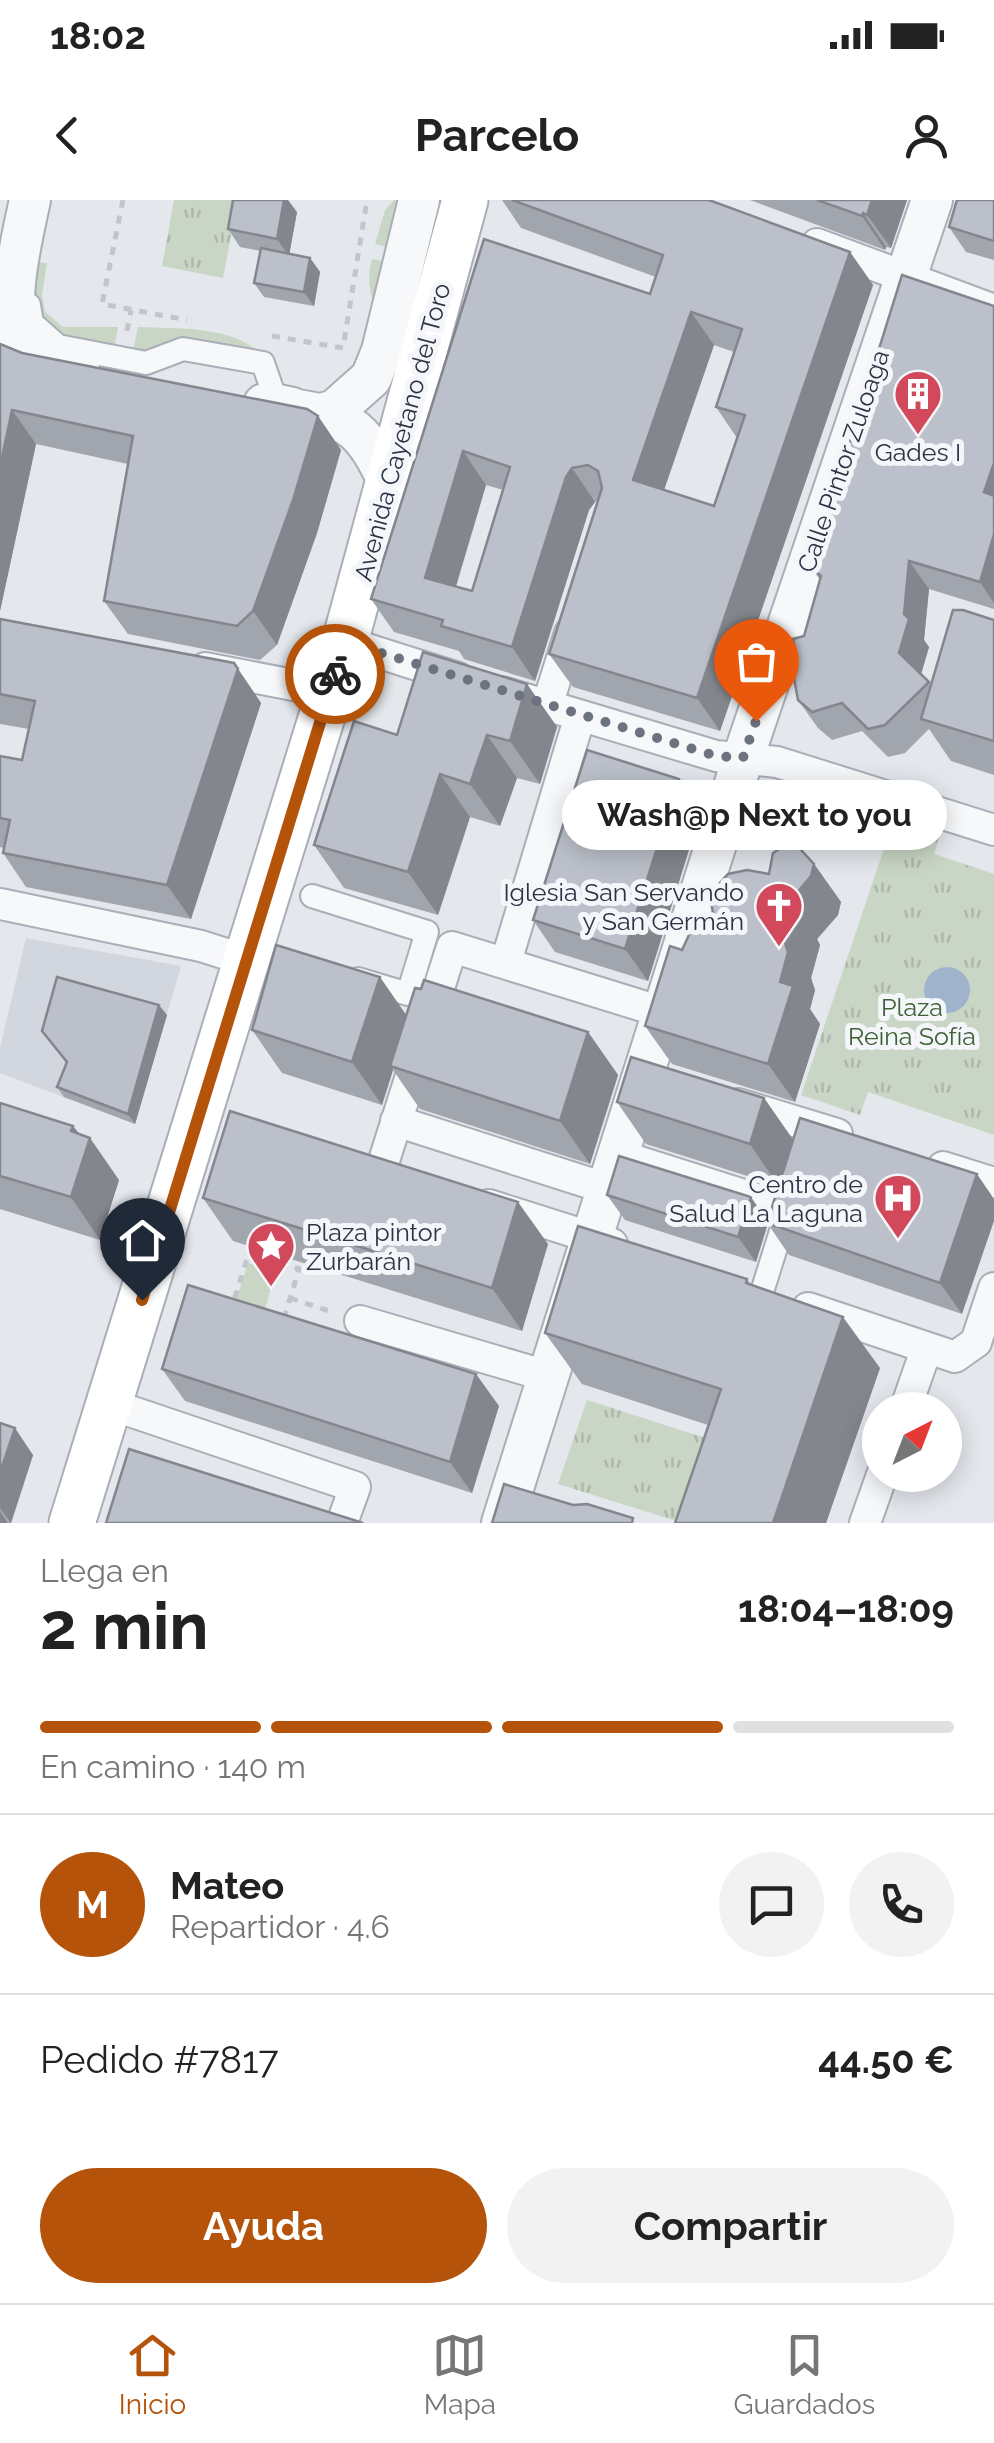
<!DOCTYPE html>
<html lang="es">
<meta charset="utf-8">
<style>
body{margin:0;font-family:Raleway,sans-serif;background:#f2f2f2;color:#222;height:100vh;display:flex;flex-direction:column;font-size:38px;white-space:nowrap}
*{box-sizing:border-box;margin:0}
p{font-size:32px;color:#767676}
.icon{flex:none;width:55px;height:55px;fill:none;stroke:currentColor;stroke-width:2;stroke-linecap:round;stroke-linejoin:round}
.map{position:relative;height:1323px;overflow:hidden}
.details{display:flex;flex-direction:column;background:#fff;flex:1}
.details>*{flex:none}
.needle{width:65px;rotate:42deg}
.fabs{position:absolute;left:862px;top:1192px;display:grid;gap:20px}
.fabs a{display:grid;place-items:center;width:100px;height:100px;border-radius:50%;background:#fff;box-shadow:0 5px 25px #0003;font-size:50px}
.pin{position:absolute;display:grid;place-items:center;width:85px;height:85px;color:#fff;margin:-102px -42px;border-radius:50% 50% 50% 0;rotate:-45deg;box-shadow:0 0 10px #0007}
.pin .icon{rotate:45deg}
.courier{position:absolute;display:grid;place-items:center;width:100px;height:100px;margin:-50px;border:8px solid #b45309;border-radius:50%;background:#fff;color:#222;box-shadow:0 2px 12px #0007}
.bubble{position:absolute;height:70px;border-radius:35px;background:#fff;box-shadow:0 5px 25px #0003;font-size:32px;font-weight:700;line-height:70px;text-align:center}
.summary em{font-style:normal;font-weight:700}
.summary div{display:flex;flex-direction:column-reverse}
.summary{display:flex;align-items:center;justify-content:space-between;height:170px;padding:0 40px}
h1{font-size:65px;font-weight:700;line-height:75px}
.bar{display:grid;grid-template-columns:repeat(4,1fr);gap:15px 10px;align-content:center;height:120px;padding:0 40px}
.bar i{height:12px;border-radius:8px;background:#e0e0e0}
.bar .active{background:#b45309}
.bar p{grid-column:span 4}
.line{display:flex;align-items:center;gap:25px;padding:0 40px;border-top:2px solid #e0e0e0}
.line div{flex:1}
.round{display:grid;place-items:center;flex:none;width:105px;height:105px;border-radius:52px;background:#f2f2f2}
.button{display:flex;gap:20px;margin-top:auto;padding:20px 40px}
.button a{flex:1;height:115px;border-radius:60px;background:#b45309;color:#fff;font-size:40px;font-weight:700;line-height:115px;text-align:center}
.button a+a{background:#f2f2f2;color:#222}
.status{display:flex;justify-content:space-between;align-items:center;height:70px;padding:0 50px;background:#fff;direction:ltr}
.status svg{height:28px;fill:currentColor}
header{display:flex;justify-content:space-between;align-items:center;height:130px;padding:0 40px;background:#fff;font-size:45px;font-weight:700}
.dock{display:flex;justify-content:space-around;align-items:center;height:140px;border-top:2px solid #e0e0e0;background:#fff;font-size:28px;color:#767676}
.dock a{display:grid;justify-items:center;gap:5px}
.dock .active{color:#b45309}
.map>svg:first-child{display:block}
.built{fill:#d2d6de}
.green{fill:#c9d6c5}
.park{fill:url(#park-tufts)}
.water{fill:#9fb4cc}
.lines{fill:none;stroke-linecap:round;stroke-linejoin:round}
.pedestrian-casing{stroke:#a9aeb7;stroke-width:26}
.minor-casing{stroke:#a9aeb7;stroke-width:34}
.tertiary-casing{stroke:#a9aeb7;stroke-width:44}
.secondary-casing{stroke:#a9aeb7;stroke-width:49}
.path{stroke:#c2c5cb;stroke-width:5;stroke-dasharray:8 8;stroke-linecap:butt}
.pedestrian{stroke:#f7f8fa;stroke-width:22}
.minor{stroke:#f7f8fa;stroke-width:30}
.tertiary{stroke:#f7f8fa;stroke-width:40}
.secondary{stroke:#fff;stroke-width:45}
.wall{fill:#a1a5ae;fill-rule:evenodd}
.shaded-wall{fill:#83868d}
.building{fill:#bbc0ca;stroke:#83868d;stroke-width:2.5;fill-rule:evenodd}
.done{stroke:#6c737f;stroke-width:10;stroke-dasharray:0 18}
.route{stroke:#b45309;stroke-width:12}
.labels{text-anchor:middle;stroke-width:10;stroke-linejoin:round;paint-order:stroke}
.street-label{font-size:25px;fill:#2b3445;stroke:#f4f6f9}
.poi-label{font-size:25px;fill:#2b3445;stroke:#f4f6f9;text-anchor:end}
.park-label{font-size:25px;fill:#3f6138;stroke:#f4f6f9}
</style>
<div class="status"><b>18:02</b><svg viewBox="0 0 49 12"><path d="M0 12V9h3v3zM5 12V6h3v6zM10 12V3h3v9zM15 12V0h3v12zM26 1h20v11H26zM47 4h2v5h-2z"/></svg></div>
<header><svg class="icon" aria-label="back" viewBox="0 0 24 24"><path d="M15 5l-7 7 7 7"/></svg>Parcelo<svg class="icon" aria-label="person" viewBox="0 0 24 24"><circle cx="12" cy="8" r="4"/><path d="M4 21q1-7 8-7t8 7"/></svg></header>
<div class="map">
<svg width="994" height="1323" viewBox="0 0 994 1323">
<defs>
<pattern id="park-tufts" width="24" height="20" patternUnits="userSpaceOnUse" patternTransform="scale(2.5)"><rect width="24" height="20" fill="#c9d6c5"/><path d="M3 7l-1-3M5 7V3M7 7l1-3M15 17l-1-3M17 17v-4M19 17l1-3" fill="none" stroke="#adb8ab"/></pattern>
</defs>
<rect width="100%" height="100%" fill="#e4e7ec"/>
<!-- built -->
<polygon class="built" points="26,738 181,766 135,924 0,873 0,848"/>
<!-- green -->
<g class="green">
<path d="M394,0H412L376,109C369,93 367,76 372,59L388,62L391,48L375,44L385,10Z"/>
<polygon points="37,62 47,63 42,95 45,112 63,127 118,127 113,156 58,146 28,111"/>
<path d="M138,127C176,129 228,125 259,152L183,149L131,160Z"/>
<polygon points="248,1063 276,1072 264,1112 235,1104"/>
</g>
<!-- park -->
<g class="park">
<polygon points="174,0 238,0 223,78 162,66"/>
<polygon points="894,619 940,635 934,654 994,674 994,935 868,892 860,915 801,895"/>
<polygon points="587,1200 746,1251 683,1323 558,1284"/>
</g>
<!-- water -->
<circle class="water" cx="947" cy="790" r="23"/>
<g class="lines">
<!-- pedestrian casing -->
<g class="pedestrian-casing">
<g id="pedestrian">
<polyline points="29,105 32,123 58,146 146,163 183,149 263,163 274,195 294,199"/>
<polyline points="312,696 427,732 408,794 358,779"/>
<polyline points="762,1092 787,1012"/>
</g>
</g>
<!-- minor casing -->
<g class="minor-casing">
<g id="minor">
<polyline points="817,44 994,110"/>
<polyline points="345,442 458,478"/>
<polyline points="205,468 330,492"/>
<polyline points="502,492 716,556 777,562 994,630"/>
<polyline points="547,506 570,433"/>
<polyline points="0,704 201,746 248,761"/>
<polyline points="506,762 580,516"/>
<polyline points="738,904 837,934"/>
<polyline points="396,921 608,989"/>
<polyline points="618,955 775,1005"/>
<polyline points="943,967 994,983"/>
<polyline points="381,970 452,747 662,812"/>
<polyline points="489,1005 612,1044"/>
<polyline points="808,1108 955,1157 976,1142"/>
<polyline points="360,1121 547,1176"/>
<polyline points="976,1142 994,1088"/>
<polyline points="109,1204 355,1287 342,1323"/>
<polyline points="905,1210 926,1150"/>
<polyline points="865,1323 882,1275"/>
</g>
</g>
<!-- tertiary casing -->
<g class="tertiary-casing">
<g id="tertiary">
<path d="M30,0C22,38 0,122 27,152C41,164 62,166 79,169"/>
<path d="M264,204C336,218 358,211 389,284"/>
<polyline points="318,215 335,210 371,178 382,151 419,0"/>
<polyline points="502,1323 743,558 932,0"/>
</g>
</g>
<!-- secondary casing -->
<g class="secondary-casing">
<polyline id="secondary" points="72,1323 345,442 465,0"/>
</g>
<!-- path -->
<g class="path">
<polyline points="123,0 102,104 187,120"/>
<polyline points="127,131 131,110"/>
<polyline points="272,136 343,148 367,0"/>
<polygon points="249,1053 299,1069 282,1125 231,1109"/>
<polyline points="290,1098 335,1113"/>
</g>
<!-- pedestrian -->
<use href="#pedestrian" class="pedestrian"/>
<!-- minor -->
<use href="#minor" class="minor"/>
<!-- tertiary -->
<use href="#tertiary" class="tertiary"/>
<!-- secondary -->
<use href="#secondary" class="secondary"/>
</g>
<!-- wall -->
<g class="wall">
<path d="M502,0H709L850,52L873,85L720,531L573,487L549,454L597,301L595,302L589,310L535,481L464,459L459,451L394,432L371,399L484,39L650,94L656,77L521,28ZM714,145L734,152L716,207L737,238L714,306L664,290ZM486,285L503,290L472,391L456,387Z"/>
<polygon points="750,0 907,0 891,48 886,47 885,50"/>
<polygon points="994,0 994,60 966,52 949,27"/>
<polygon points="297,12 289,54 310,58 320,72 314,106 264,97 254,83 261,51 240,47 228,29"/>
<polygon points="994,106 994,409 929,389 924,440 929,447 921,474 931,485 994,420 994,575 951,561 929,529 905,553 888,557 862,531 832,540 818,528 798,500 794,445 804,436 820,380 811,367"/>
<polygon points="0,144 22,153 318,216 341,250 317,333 277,445 260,460 128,434 104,401 128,264 36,244 0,411"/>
<polygon points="0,419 234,463 261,503 191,719 26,687 3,653 4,648 0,647 0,556 22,560 29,529 0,524"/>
<polygon points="527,484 557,527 540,584 517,578 500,626 470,617 438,715 344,688 314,645 397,535"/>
<polygon points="701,611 648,781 555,752 533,720"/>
<polygon points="814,664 841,702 838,715 817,739 820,745 811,778 815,790 810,809 820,824 795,902 672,864 645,826 682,750 713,712"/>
<polygon points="167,815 135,924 64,897 57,887 67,863 42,831"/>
<polygon points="407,815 588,832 618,875 590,964 420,909 393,870 382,905 282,873 252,830"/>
<polygon points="764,898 793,940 977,974 962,1114 789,1055 768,1024 756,1062 625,1020 607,995 768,1022 779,986 646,944 617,902"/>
<polygon points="0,903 73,926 119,980 100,1040 0,1009"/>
<polygon points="203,998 548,1044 522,1131 233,1041"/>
<polygon points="747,1079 751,1085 880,1168 826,1323 675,1323 708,1225 582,1184 545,1133"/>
<polygon points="162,1169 499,1206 472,1293 185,1201"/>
<polygon points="0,1223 33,1255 11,1323 0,1323"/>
</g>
<!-- shaded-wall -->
<g class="shaded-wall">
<polygon points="284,0 288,0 297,12 289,56 277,39"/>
<polygon points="872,0 907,0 891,48 867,15"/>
<polygon points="863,13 886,47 885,50 862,16"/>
<polygon points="850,52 873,85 720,531 697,498"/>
<polygon points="310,58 320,72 314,106 304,92"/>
<polygon points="691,112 714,145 656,313 633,280"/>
<polygon points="12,210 36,244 0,411 0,267"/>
<polygon points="318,216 341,250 317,333 277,445 253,411"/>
<polygon points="463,251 486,285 448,412 425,378"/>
<polygon points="994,263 994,307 984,292"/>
<polygon points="572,268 595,302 589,310 535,481 512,447 566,277"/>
<polygon points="994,334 994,403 980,382"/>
<polygon points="909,361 929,389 924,440 929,447 919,481 899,453"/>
<polygon points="238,469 261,503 191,719 167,685"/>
<polygon points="527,484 557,527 540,584 510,541"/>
<polygon points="487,535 517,578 500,626 470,584"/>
<polygon points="440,574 470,617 438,715 408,672"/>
<polygon points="679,579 701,611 648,781 625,749"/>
<polygon points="814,664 841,702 838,715 817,739 820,745 811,778 815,790 810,809 820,824 795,902 768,864 790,701"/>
<polygon points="380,777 409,819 390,866 393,870 382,905 352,862"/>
<polygon points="159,805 167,815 135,924 128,914"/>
<polygon points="588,832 618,875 590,964 560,921"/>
<polygon points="764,898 794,941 779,987 750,944"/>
<polygon points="73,926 87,946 90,938 119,980 100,1040 71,997 71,931"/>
<polygon points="977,974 994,999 994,1021 962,1114 940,1083"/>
<polygon points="751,997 768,1022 756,1062 738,1037"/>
<polygon points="518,1002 548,1044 522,1131 492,1088"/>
<polygon points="843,1117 880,1168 826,1323 773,1323"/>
<polygon points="476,1174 499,1206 472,1293 450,1262"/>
<polygon points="15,1228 33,1255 11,1323 0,1308 0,1273"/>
<polygon points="0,1311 7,1322 7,1323 0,1323"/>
</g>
<!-- building -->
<g class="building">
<polygon points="233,0 284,0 277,39 228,29"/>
<path d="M512,0H709L850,52L697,498L549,454L602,288L598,271L588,265L572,268L566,277L512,447L441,426L443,420L371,399L484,39L650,94L663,55ZM691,112L742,129L716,207L745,215L714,306L633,280ZM463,251L510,267L472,391L425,378Z"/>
<polygon points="817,0 872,0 867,15 863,13 862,16"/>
<polygon points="957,0 994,0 994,41 949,27"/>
<polygon points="261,48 310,58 304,92 254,83"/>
<polygon points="902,75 994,106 994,263 984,292 994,296 994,334 980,382 909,361 904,414 909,419 899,453 929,482 885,525 868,529 842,503 812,512 798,500 788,446 794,445 793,439 804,436 821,376 811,367"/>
<polygon points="0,144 22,153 307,209 318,216 293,300 253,411 237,426 104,401 133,236 12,210 0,267"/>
<polygon points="953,410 963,410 994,420 994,541 921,519"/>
<polygon points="0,419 234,463 238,469 167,685 3,653 10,620 0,618 0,556 22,560 35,501 0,494"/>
<polygon points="423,452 527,484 510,541 487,535 470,584 440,574 408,672 314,645 354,521 397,535"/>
<polygon points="587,550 679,579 625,749 533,720"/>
<polygon points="784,646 800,649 814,664 811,676 790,701 793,707 784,740 788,752 780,782 793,786 768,864 645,826 670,746 682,750 695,722 713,712 709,695 728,674 747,670 769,674 773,653"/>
<polygon points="276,745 380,777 352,862 252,830"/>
<polygon points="57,777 159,805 128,914 57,887 67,862 42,831"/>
<polygon points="424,780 588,832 560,921 390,866 415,788 421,789"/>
<polygon points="631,857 764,898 750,944 617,902"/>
<polygon points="0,903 73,926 71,931 90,938 71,997 0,976"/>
<polygon points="230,911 518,1002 492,1088 203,998"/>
<polygon points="800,918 977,974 940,1083 767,1023"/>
<polygon points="619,956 751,997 738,1037 607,995"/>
<polygon points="578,1026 747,1079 746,1083 843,1117 773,1323 675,1323 721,1189 545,1133"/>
<polygon points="188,1085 476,1174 450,1262 162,1169"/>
<polygon points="0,1223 15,1228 0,1273"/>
<polygon points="129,1249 363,1323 106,1323"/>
<polygon points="504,1284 573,1305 587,1304 633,1318 632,1323 492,1323"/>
</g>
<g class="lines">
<!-- done -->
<polyline class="done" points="335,474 345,442 716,556 743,558 756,521"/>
<!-- route -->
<polyline class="route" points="142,1100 335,474"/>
</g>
<!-- icons -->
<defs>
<g id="building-pin" transform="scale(2.5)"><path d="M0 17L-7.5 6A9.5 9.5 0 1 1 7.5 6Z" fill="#d1495b" stroke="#f4f6f9"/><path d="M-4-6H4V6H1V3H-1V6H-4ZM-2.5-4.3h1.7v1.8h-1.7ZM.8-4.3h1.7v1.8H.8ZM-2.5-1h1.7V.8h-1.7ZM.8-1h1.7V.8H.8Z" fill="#fff"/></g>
<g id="church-pin" transform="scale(2.5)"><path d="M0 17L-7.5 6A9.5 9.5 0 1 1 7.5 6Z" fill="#d1495b" stroke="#f4f6f9"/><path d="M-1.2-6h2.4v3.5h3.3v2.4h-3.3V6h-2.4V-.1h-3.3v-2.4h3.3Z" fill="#fff"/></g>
<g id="hospital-pin" transform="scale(2.5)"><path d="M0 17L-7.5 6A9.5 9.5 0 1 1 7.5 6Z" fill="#d1495b" stroke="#f4f6f9"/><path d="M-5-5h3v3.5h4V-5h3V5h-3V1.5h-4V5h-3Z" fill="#fff"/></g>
<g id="sight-pin" transform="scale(2.5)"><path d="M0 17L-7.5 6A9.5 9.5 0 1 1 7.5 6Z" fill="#d1495b" stroke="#f4f6f9"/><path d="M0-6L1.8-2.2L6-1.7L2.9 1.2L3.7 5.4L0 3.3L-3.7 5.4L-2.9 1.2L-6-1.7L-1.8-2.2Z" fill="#fff"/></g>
</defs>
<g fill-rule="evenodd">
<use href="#building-pin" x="918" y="194"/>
<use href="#church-pin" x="779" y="706"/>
<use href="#hospital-pin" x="898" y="998"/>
<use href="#sight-pin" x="271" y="1046"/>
</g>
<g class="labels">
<!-- street labels -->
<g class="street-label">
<text transform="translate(402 232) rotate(-75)" y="9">Avenida Cayetano del Toro</text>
<text transform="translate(843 261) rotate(-71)" y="9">Calle Pintor Zuloaga</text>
</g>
<!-- poi labels -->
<g class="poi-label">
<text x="918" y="261" text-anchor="middle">Gades I</text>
<text x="744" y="701">Iglesia San Servando<tspan x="744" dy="29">y San Germán</tspan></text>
<text x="863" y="993">Centro de<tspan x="863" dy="29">Salud La Laguna</tspan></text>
<text x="306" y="1041" text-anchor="start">Plaza pintor<tspan x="306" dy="29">Zurbarán</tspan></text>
</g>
<!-- park labels -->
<g class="park-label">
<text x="912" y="816">Plaza<tspan x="912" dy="29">Reina Sofía</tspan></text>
</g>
</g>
</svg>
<div class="fabs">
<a><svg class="needle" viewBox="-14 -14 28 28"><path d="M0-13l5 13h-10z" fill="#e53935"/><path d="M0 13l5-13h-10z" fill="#767676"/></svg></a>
</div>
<div class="pin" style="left:756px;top:521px;background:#ea580c"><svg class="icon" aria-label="bag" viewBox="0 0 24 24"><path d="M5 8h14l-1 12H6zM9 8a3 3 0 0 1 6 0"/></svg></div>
<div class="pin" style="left:142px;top:1100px;background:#1f2937"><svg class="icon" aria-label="home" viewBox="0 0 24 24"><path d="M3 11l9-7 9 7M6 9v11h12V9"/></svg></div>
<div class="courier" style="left:335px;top:474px"><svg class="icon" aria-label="bike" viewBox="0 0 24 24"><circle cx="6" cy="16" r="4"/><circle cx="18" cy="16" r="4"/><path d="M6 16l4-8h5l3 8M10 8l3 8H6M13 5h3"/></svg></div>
<div class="bubble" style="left:562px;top:580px;width:385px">Wash@p Next to you</div>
</div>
<section class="details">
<div class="summary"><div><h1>2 min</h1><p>Llega en</p></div><em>18:04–18:09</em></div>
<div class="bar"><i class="active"></i><i class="active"></i><i class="active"></i><i></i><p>En camino · 140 m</p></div>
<div class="line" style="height:180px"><b class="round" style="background:#b45309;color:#fff">M</b><div><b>Mateo</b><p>Repartidor · 4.6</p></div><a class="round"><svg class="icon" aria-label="chat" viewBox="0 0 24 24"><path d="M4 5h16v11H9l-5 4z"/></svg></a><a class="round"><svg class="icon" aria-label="phone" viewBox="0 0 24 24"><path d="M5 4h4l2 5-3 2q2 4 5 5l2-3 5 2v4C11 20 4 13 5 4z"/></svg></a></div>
<div class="line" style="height:130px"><div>Pedido #7817</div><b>44.50 €</b></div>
<div class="button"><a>Ayuda</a><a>Compartir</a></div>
</section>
<nav class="dock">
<a class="active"><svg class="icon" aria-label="home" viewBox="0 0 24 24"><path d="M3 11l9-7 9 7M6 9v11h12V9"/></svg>Inicio</a>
<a><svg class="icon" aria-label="map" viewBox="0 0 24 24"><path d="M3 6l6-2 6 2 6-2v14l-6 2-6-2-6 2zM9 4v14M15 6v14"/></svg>Mapa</a>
<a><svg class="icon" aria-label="saved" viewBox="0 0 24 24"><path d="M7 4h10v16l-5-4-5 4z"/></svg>Guardados</a>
</nav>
